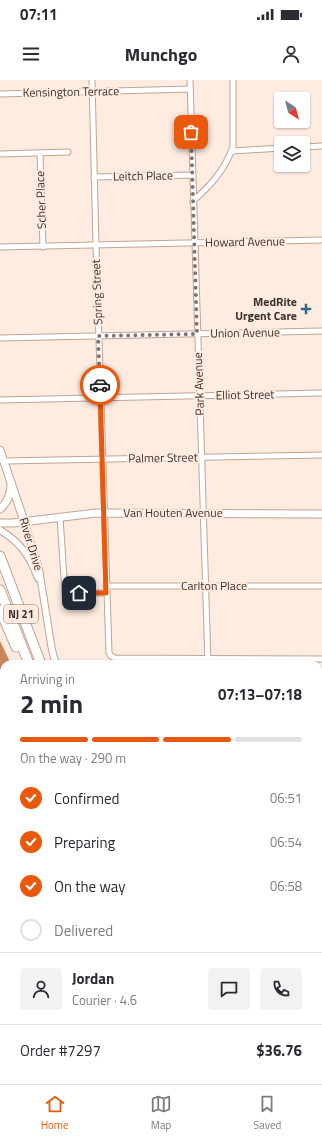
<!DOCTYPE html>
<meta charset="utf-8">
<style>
body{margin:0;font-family:"Titillium Web",sans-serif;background:#f2f2f3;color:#2b2b33;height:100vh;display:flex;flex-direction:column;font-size:15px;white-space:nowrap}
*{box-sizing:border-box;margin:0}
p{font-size:13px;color:#7c7c81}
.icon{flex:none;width:22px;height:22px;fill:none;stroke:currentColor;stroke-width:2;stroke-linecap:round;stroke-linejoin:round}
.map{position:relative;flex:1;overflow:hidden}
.side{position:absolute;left:0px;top:580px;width:322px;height:424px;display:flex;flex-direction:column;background:#fff;border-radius:12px 12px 0 0;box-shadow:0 1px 3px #0004}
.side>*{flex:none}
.needle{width:26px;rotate:144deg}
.buttons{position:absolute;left:274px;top:12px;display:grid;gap:8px}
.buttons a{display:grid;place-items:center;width:36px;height:36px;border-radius:4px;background:#fff;box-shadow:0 1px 3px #0004;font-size:20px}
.pin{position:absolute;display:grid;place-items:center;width:34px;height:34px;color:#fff;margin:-17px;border-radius:8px;box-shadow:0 2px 6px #0006}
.courier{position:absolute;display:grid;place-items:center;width:40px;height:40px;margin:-20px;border:3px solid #ea580c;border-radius:50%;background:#fff;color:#222;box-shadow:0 1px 5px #0007}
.summary em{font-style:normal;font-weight:700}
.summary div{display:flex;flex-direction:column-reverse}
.summary{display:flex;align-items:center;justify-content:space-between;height:68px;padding:0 20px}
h1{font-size:26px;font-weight:700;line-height:30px}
.bar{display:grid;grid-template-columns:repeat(4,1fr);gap:6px 4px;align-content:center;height:48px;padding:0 20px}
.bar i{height:5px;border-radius:3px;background:#e1e1e2}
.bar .selected{background:#ea580c}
.bar p{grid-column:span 4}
.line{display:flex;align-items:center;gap:10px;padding:0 20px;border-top:1px solid #e1e1e2}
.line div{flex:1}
.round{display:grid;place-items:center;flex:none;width:42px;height:42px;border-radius:4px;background:#f2f2f3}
ol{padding:0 20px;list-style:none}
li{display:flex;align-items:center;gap:12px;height:44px}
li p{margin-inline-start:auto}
li .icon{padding:4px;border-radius:50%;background:#ea580c;color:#fff;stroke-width:4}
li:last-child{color:#7c7c81}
li i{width:22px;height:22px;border:2px solid #e1e1e2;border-radius:50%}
.status{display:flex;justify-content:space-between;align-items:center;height:28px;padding:0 20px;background:#fff;direction:ltr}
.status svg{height:11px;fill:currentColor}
header{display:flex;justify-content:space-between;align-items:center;height:52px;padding:0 20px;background:#fff;font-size:18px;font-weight:700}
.dock{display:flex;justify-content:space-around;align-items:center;height:56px;border-top:1px solid #e1e1e2;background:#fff;font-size:11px;color:#7c7c81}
.dock a{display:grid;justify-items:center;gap:2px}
.dock .selected{color:#ea580c}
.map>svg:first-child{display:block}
.built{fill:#fcdecc}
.green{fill:#fecaab}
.water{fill:#cb8457}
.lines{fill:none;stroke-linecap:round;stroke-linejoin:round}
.minor-casing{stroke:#c1a494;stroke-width:7}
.tertiary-casing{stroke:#c1a494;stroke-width:8}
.secondary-casing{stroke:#c1a494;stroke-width:9}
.motorway-casing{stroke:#c1a494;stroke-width:11}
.minor{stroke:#fff;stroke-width:5}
.tertiary{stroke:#fff;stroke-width:6}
.secondary{stroke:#fff;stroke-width:7}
.motorway{stroke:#fff;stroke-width:9}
.motorway-bridge-casing{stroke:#c1a494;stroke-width:11;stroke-linecap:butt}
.motorway-bridge{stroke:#fff;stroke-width:9}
.done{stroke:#82746c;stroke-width:4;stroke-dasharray:0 7.2}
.route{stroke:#ea580c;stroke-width:5}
.poi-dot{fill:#356b86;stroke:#feece1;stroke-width:1.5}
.labels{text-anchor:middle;stroke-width:4;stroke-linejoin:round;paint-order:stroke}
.shield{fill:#feece1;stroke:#786b63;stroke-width:1}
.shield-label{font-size:11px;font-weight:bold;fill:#3f342d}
.street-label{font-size:12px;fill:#3f342d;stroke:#feece1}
.poi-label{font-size:12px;font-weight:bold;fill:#3f342d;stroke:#feece1;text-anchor:end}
</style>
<div class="status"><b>07:11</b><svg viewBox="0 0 49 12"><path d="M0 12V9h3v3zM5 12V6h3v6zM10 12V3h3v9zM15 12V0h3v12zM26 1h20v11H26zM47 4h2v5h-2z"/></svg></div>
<header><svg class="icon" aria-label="menu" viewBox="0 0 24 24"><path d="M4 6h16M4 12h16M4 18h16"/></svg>Munchgo<svg class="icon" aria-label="person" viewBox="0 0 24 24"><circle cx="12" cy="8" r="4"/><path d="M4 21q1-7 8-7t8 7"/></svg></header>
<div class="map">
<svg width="322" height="1004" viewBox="0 0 322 1004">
<rect width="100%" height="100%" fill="#feece1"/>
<!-- built -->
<polygon class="built" points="0,716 4,721 4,842 0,843"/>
<!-- green -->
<polygon class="green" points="318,713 322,713 322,995 318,994"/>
<!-- water -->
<g class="water">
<polygon points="0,561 11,584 4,584 4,717 0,715"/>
<polygon points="78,1000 154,1000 156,1004 79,1004"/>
</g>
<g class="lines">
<!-- minor casing -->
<g class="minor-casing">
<g id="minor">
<polyline points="92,0 96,166 109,573 111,576 115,578 322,579"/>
<polyline points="190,0 208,584"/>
<polyline points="0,14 190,9"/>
<polyline points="303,67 322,66"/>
<polyline points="232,71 281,68"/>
<polyline points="40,73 43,167"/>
<polyline points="0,74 68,72"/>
<polyline points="94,97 193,95"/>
<path d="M193,121C211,105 224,91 233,67V0"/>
<polyline points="0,167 322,160"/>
<polyline points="0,258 322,251"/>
<polyline points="0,320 322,313"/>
<polyline points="4,381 322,375"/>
<polyline points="60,437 65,513 106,513"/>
<polyline points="106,506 322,506"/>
<polyline points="318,706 322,706"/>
<polyline points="318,777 322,777"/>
<polyline points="0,977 4,988"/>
<polyline points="9,1000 10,1004"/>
</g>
</g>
<!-- tertiary casing -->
<g class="tertiary-casing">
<g id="tertiary">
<polyline points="24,441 39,489 52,570 56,584"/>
<path d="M0,450C21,463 29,475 38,498"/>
</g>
</g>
<!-- secondary casing -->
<g class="secondary-casing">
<g id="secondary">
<polyline points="0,370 24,441"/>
<path d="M0,429C8,422 11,414 11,404"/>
<polyline points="0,443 13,443 96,433 322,434"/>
</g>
</g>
<!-- motorway casing -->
<g class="motorway-casing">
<g id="motorway">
<polyline points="0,476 41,584"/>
<polyline points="0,510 29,584"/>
<polyline points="0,530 16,567"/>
<polyline points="318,998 322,999"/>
<polyline points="219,1000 225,1004"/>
<polyline points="282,1000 286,1004"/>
</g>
</g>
<!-- minor -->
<use href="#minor" class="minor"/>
<!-- tertiary -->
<use href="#tertiary" class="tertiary"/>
<!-- secondary -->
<use href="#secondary" class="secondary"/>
<!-- motorway -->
<use href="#motorway" class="motorway"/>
<!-- motorway-bridge casing -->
<g class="motorway-bridge-casing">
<polyline id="motorway-bridge" points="266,1000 270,1004"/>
</g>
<!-- motorway-bridge -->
<use href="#motorway-bridge" class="motorway-bridge"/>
</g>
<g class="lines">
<!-- done -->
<polyline class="done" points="100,305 98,256 197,254 191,52"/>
<!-- route -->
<polyline class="route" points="79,513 106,513 100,305"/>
</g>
<!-- markers -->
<path class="poi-dot" d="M304 223h4v4h4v4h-4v4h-4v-4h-4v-4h4z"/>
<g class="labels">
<!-- shield labels -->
<rect class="shield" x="4" y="525" width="34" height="18" rx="3"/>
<g class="shield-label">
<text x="21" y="538">NJ 21</text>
</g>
<!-- street labels -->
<g class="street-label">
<text transform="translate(71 12) rotate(-1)" y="4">Kensington Terrace</text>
<text transform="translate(143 96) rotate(-1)" y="4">Leitch Place</text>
<text transform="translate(41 120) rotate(-92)" y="4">Scher Place</text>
<text transform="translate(245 162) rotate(-1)" y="4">Howard Avenue</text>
<text transform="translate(97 212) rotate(-92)" y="4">Spring Street</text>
<text transform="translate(245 253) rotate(-1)" y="4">Union Avenue</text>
<text transform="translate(199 304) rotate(-92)" y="4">Park Avenue</text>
<text transform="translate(245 315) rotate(-1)" y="4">Elliot Street</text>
<text transform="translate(163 378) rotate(-1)" y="4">Palmer Street</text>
<text x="173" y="437">Van Houten Avenue</text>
<text transform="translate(31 464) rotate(73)" y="4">River Drive</text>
<text x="214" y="510">Carlton Place</text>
</g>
<!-- poi labels -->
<g class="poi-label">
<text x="297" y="226">MedRite<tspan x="297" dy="14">Urgent Care</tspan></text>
</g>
</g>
</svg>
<div class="buttons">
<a><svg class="needle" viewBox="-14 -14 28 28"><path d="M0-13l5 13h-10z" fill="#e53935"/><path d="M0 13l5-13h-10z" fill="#7c7c81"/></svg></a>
<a><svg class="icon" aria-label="layers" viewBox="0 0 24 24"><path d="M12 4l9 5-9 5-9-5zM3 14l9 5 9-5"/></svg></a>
</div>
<div class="pin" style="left:191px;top:52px;background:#ea580c"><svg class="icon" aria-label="bag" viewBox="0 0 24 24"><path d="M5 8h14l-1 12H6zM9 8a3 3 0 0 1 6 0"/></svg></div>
<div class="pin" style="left:79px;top:513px;background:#1f2937"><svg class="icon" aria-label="home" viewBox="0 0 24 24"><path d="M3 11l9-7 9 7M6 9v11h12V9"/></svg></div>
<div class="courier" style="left:100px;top:305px"><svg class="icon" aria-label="car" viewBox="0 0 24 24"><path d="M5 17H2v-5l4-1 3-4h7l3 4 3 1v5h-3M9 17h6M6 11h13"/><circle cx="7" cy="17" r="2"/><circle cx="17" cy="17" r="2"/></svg></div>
<section class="side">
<div class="summary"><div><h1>2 min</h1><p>Arriving in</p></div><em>07:13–07:18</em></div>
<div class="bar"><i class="selected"></i><i class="selected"></i><i class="selected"></i><i></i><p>On the way · 290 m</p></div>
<ol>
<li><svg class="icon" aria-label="check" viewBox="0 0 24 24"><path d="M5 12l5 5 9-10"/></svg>Confirmed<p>06:51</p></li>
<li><svg class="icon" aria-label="check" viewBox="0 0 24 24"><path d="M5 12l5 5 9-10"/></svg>Preparing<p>06:54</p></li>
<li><svg class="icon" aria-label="check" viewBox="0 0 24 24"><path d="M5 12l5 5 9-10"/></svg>On the way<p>06:58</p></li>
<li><i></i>Delivered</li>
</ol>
<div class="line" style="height:72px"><a class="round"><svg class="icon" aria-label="person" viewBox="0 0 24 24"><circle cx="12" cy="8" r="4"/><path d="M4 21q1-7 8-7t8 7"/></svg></a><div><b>Jordan</b><p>Courier · 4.6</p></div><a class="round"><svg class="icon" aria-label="chat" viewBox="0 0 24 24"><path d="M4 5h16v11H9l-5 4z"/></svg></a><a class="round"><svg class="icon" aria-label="phone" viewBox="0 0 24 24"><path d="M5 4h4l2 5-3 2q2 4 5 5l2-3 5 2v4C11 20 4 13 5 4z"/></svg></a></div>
<div class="line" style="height:52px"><div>Order #7297</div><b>$36.76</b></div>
</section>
</div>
<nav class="dock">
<a class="selected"><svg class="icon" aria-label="home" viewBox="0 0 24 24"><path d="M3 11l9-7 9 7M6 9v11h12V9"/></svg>Home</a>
<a><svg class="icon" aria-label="map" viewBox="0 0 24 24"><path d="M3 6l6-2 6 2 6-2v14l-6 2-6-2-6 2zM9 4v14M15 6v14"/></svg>Map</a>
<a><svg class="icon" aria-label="saved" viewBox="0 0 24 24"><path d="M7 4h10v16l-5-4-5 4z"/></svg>Saved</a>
</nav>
